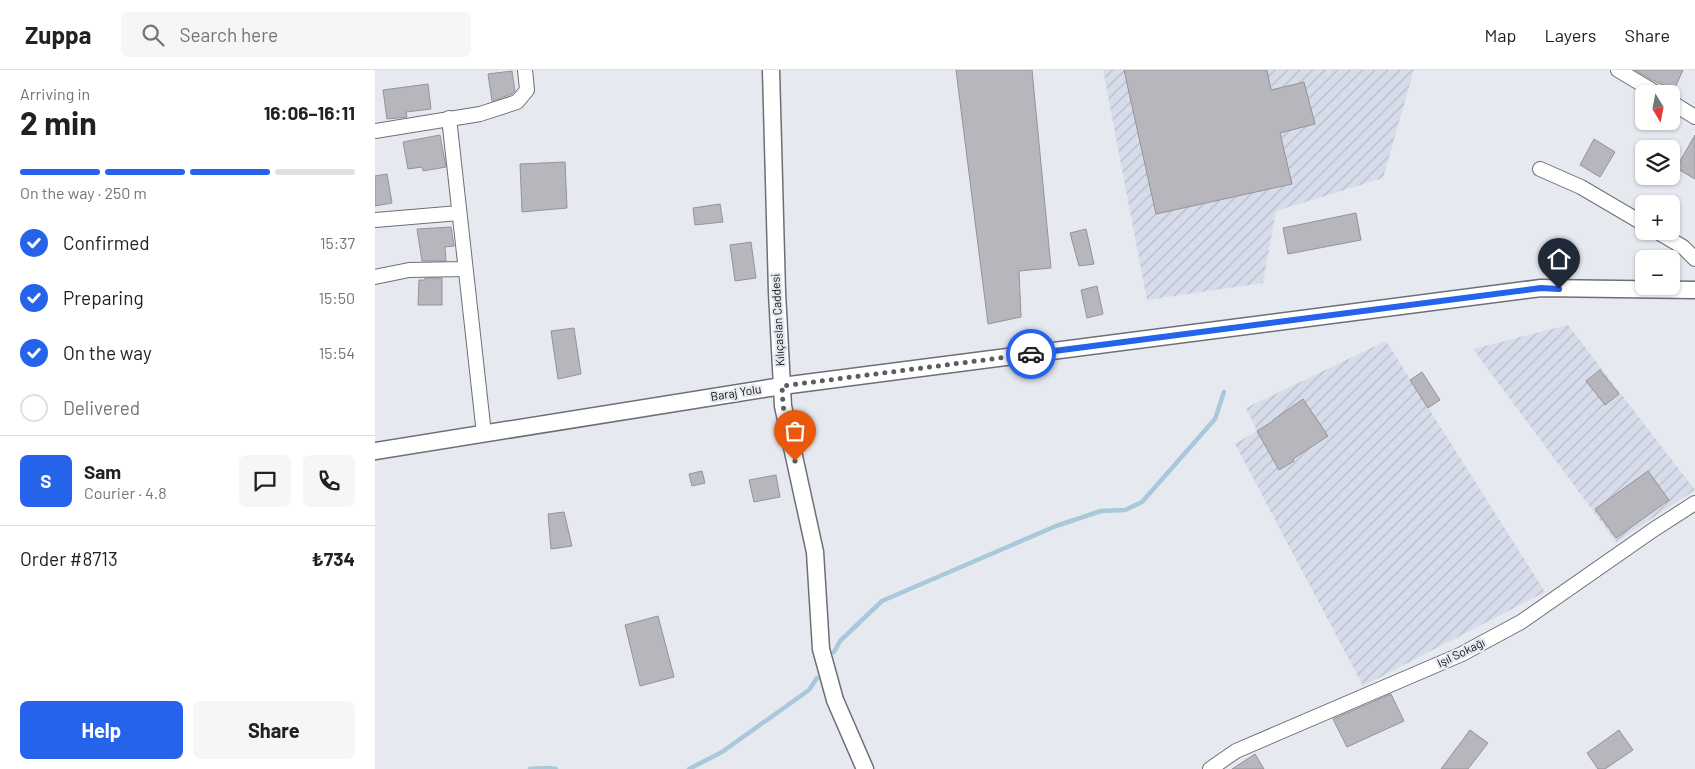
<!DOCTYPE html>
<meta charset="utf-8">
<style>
body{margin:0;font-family:Barlow,sans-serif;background:#f6f6f6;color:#202124;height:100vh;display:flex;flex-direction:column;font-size:19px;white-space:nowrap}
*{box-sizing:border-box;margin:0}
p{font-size:16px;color:#757577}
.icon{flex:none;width:28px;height:28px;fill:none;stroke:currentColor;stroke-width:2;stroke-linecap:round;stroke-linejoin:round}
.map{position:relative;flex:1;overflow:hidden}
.drawer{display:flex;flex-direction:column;background:#fff;width:375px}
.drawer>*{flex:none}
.needle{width:32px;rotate:170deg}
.fabs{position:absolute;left:1260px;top:15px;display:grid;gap:10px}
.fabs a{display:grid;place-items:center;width:45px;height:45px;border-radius:8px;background:#fff;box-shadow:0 1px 4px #0004;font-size:25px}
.pin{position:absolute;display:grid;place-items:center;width:42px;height:42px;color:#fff;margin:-51px -21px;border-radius:50% 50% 50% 0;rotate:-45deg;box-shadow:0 0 5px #0007}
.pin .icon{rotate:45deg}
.courier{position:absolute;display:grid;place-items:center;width:50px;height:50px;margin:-25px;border:4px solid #2563eb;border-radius:50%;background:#fff;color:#222;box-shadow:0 1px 6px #0007}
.head em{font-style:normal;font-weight:700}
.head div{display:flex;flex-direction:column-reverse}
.head{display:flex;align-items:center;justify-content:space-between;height:85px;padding:0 20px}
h1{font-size:32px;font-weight:700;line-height:38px}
.bar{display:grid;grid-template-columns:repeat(4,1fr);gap:8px 5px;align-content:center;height:60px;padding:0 20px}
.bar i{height:6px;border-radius:4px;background:#e0e0e0}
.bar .selected{background:#2563eb}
.bar p{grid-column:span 4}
.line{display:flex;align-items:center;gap:12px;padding:0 20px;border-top:1px solid #e0e0e0}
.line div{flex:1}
.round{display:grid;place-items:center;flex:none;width:52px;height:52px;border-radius:8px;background:#f6f6f6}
ol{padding:0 20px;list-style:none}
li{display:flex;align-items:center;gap:15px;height:55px}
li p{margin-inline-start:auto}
li .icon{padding:5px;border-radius:50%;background:#2563eb;color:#fff;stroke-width:4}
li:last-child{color:#757577}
li i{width:28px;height:28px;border:2px solid #e0e0e0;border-radius:50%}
.primary-button{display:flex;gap:10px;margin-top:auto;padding:10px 20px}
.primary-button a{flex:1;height:58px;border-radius:8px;background:#2563eb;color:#fff;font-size:20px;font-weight:700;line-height:58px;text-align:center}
.primary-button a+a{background:#f6f6f6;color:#202124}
header{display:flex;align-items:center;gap:30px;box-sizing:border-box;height:70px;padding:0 25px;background:#fff;border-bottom:1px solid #e0e0e0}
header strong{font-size:24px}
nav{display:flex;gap:28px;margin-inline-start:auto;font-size:18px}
.search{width:350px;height:45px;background:#f6f6f6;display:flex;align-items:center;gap:12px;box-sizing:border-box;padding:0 18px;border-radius:8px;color:#757577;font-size:19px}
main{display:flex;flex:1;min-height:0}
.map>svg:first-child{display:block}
.industrial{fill:url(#industrial-furrows)}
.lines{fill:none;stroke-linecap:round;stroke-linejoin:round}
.stream{stroke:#a7c9d9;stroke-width:4.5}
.building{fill:#b8b6bd;stroke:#959299}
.minor-casing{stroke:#6c6f75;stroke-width:16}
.tertiary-casing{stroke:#6c6f75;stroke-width:19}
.minor{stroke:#fff;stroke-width:14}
.tertiary{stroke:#fff;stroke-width:16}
.done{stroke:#5b5d61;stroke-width:5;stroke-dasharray:0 9}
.route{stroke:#2563eb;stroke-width:6}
.labels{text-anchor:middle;stroke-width:4.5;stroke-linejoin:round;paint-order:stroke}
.street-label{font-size:12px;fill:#101113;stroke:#e7e9f1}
</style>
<header>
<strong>Zuppa</strong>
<div class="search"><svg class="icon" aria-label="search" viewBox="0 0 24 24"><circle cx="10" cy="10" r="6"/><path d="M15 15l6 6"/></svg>Search here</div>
<nav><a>Map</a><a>Layers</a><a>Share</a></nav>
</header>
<main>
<section class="drawer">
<div class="head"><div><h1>2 min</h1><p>Arriving in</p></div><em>16:06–16:11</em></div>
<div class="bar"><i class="selected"></i><i class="selected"></i><i class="selected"></i><i></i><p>On the way · 250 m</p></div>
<ol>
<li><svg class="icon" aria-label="check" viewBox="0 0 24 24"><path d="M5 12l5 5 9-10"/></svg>Confirmed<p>15:37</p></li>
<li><svg class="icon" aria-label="check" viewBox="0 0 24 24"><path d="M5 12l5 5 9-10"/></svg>Preparing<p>15:50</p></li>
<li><svg class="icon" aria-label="check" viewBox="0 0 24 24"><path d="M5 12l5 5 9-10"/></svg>On the way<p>15:54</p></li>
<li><i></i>Delivered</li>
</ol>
<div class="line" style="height:90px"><b class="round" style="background:#2563eb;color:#fff">S</b><div><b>Sam</b><p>Courier · 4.8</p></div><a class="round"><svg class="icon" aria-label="chat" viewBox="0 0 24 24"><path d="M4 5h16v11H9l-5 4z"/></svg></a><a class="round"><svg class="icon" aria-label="phone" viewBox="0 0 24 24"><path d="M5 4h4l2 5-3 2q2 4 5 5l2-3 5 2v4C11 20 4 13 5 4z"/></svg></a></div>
<div class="line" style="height:65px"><div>Order #8713</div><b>₺734</b></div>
<div class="primary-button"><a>Help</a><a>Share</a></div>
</section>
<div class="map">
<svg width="1320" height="699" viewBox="0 0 1320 699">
<defs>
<pattern id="industrial-furrows" width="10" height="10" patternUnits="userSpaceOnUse" patternTransform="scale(1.25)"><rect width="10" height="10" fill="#d6dcea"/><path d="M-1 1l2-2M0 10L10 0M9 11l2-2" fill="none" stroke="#b7bcc8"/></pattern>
</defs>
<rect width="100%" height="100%" fill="#e7e9f1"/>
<!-- industrial -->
<g class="industrial">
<polygon points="728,0 1039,0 1008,108 901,141 888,213 772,230"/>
<polygon points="1193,255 1320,420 1241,472 1098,279"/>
<polygon points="1011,271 1170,522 988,616 860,374 882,361 871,338"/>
</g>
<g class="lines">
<!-- stream -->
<g class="stream">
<polyline points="459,582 465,571 507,531 681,456 726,441 750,440 767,432 840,349 849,322"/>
<polyline points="155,699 174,698 181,699"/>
<polyline points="314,699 347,682 434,620 442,608"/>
</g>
</g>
<!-- building -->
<g class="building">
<polygon points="581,0 657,0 676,198 644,201 646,247 613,254"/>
<polygon points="749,0 892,0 896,20 929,12 940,54 905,63 917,114 781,144"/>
<polygon points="1260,0 1308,0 1299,20 1277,10"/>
<polygon points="137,1 140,21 137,24 117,31 113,4"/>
<polygon points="53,14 56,39 31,42 32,47 12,49 8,20"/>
<polygon points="65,65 71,97 48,101 47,97 33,99 28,72"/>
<polygon points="1320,65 1320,109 1301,98"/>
<polygon points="1219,69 1240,82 1225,107 1205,95"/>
<polygon points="190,92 192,138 147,142 145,94"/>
<polygon points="12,104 17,133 0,136 0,106"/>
<polygon points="345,134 348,152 320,155 318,138"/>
<polygon points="981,143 986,170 913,184 908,158"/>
<polygon points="76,157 79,176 70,177 71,191 47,191 42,159"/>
<polygon points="711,159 719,194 704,196 695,163"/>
<polygon points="376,172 381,208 360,211 355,175"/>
<polygon points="50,208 67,208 67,235 43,235 44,210 50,210"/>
<polygon points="722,216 728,244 712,248 706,220"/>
<polygon points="199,258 206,304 183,309 176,261"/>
<polygon points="1225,300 1244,324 1230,335 1211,311"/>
<polygon points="1047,302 1065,330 1053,338 1035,310"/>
<polygon points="928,329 953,366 918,389 919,391 904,400 882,361 898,351 898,350"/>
<polygon points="327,401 330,413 317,416 314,404"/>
<polygon points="1273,401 1294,430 1241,468 1220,439"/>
<polygon points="401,405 405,427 379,432 374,410"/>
<polygon points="189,442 197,476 176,479 173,444"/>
<polygon points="283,546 299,607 265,616 250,555"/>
<polygon points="1016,624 1029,651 972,677 958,649"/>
<polygon points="1095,660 1113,673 1093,699 1066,699"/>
<polygon points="1244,660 1258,680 1230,699 1223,699 1212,683"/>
<polygon points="880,684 889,699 857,699"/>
</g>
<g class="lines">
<!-- minor casing -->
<g class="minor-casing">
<g id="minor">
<polyline points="1243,0 1283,24"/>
<polyline points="1296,32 1320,47"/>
<polyline points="74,48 109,364"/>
<polyline points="0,61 105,44 142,32 152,20 150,0"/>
<polyline points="1165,99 1206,117 1269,154"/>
<polyline points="0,150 84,143"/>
<polyline points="1281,161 1308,177 1320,189"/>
<polyline points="0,207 34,200 90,199"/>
<polyline points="835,699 861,681 1087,584 1107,573 1146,552 1278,460 1320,433"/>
</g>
</g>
<!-- tertiary casing -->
<g class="tertiary-casing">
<g id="tertiary">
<polyline points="396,0 402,222 408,336 440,482 446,579 460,630 490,699"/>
<polyline points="0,381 407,316 1166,218 1320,220"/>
</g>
</g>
<!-- minor -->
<use href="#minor" class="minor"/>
<!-- tertiary -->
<use href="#tertiary" class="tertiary"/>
</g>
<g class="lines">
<!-- done -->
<polyline class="done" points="420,391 408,336 407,316 656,284"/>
<!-- route -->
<polyline class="route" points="656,284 1166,218 1184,219"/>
</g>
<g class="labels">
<!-- street labels -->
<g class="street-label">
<text transform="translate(403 250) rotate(-93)" y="4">Kılıçaslan Caddesi</text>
<text transform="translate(361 323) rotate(-9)" y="4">Baraj Yolu</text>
<text transform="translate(1086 583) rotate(-26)" y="4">Işıl Sokağı</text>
</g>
</g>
</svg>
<div class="fabs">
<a><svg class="needle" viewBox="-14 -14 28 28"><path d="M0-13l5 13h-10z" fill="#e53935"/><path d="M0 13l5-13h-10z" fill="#757577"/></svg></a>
<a><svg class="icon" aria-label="layers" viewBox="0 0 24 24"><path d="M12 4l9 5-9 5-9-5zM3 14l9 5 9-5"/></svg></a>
<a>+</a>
<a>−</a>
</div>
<div class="pin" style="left:420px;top:391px;background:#ea580c"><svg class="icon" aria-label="bag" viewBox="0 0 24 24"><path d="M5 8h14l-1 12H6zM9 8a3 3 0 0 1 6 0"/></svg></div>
<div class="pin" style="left:1184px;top:219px;background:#1f2937"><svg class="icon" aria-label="home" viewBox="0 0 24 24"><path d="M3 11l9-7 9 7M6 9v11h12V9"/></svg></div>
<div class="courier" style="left:656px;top:284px"><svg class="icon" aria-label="car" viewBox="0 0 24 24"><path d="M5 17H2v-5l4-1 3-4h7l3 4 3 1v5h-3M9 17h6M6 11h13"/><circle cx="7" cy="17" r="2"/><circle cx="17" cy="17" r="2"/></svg></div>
</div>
</main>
